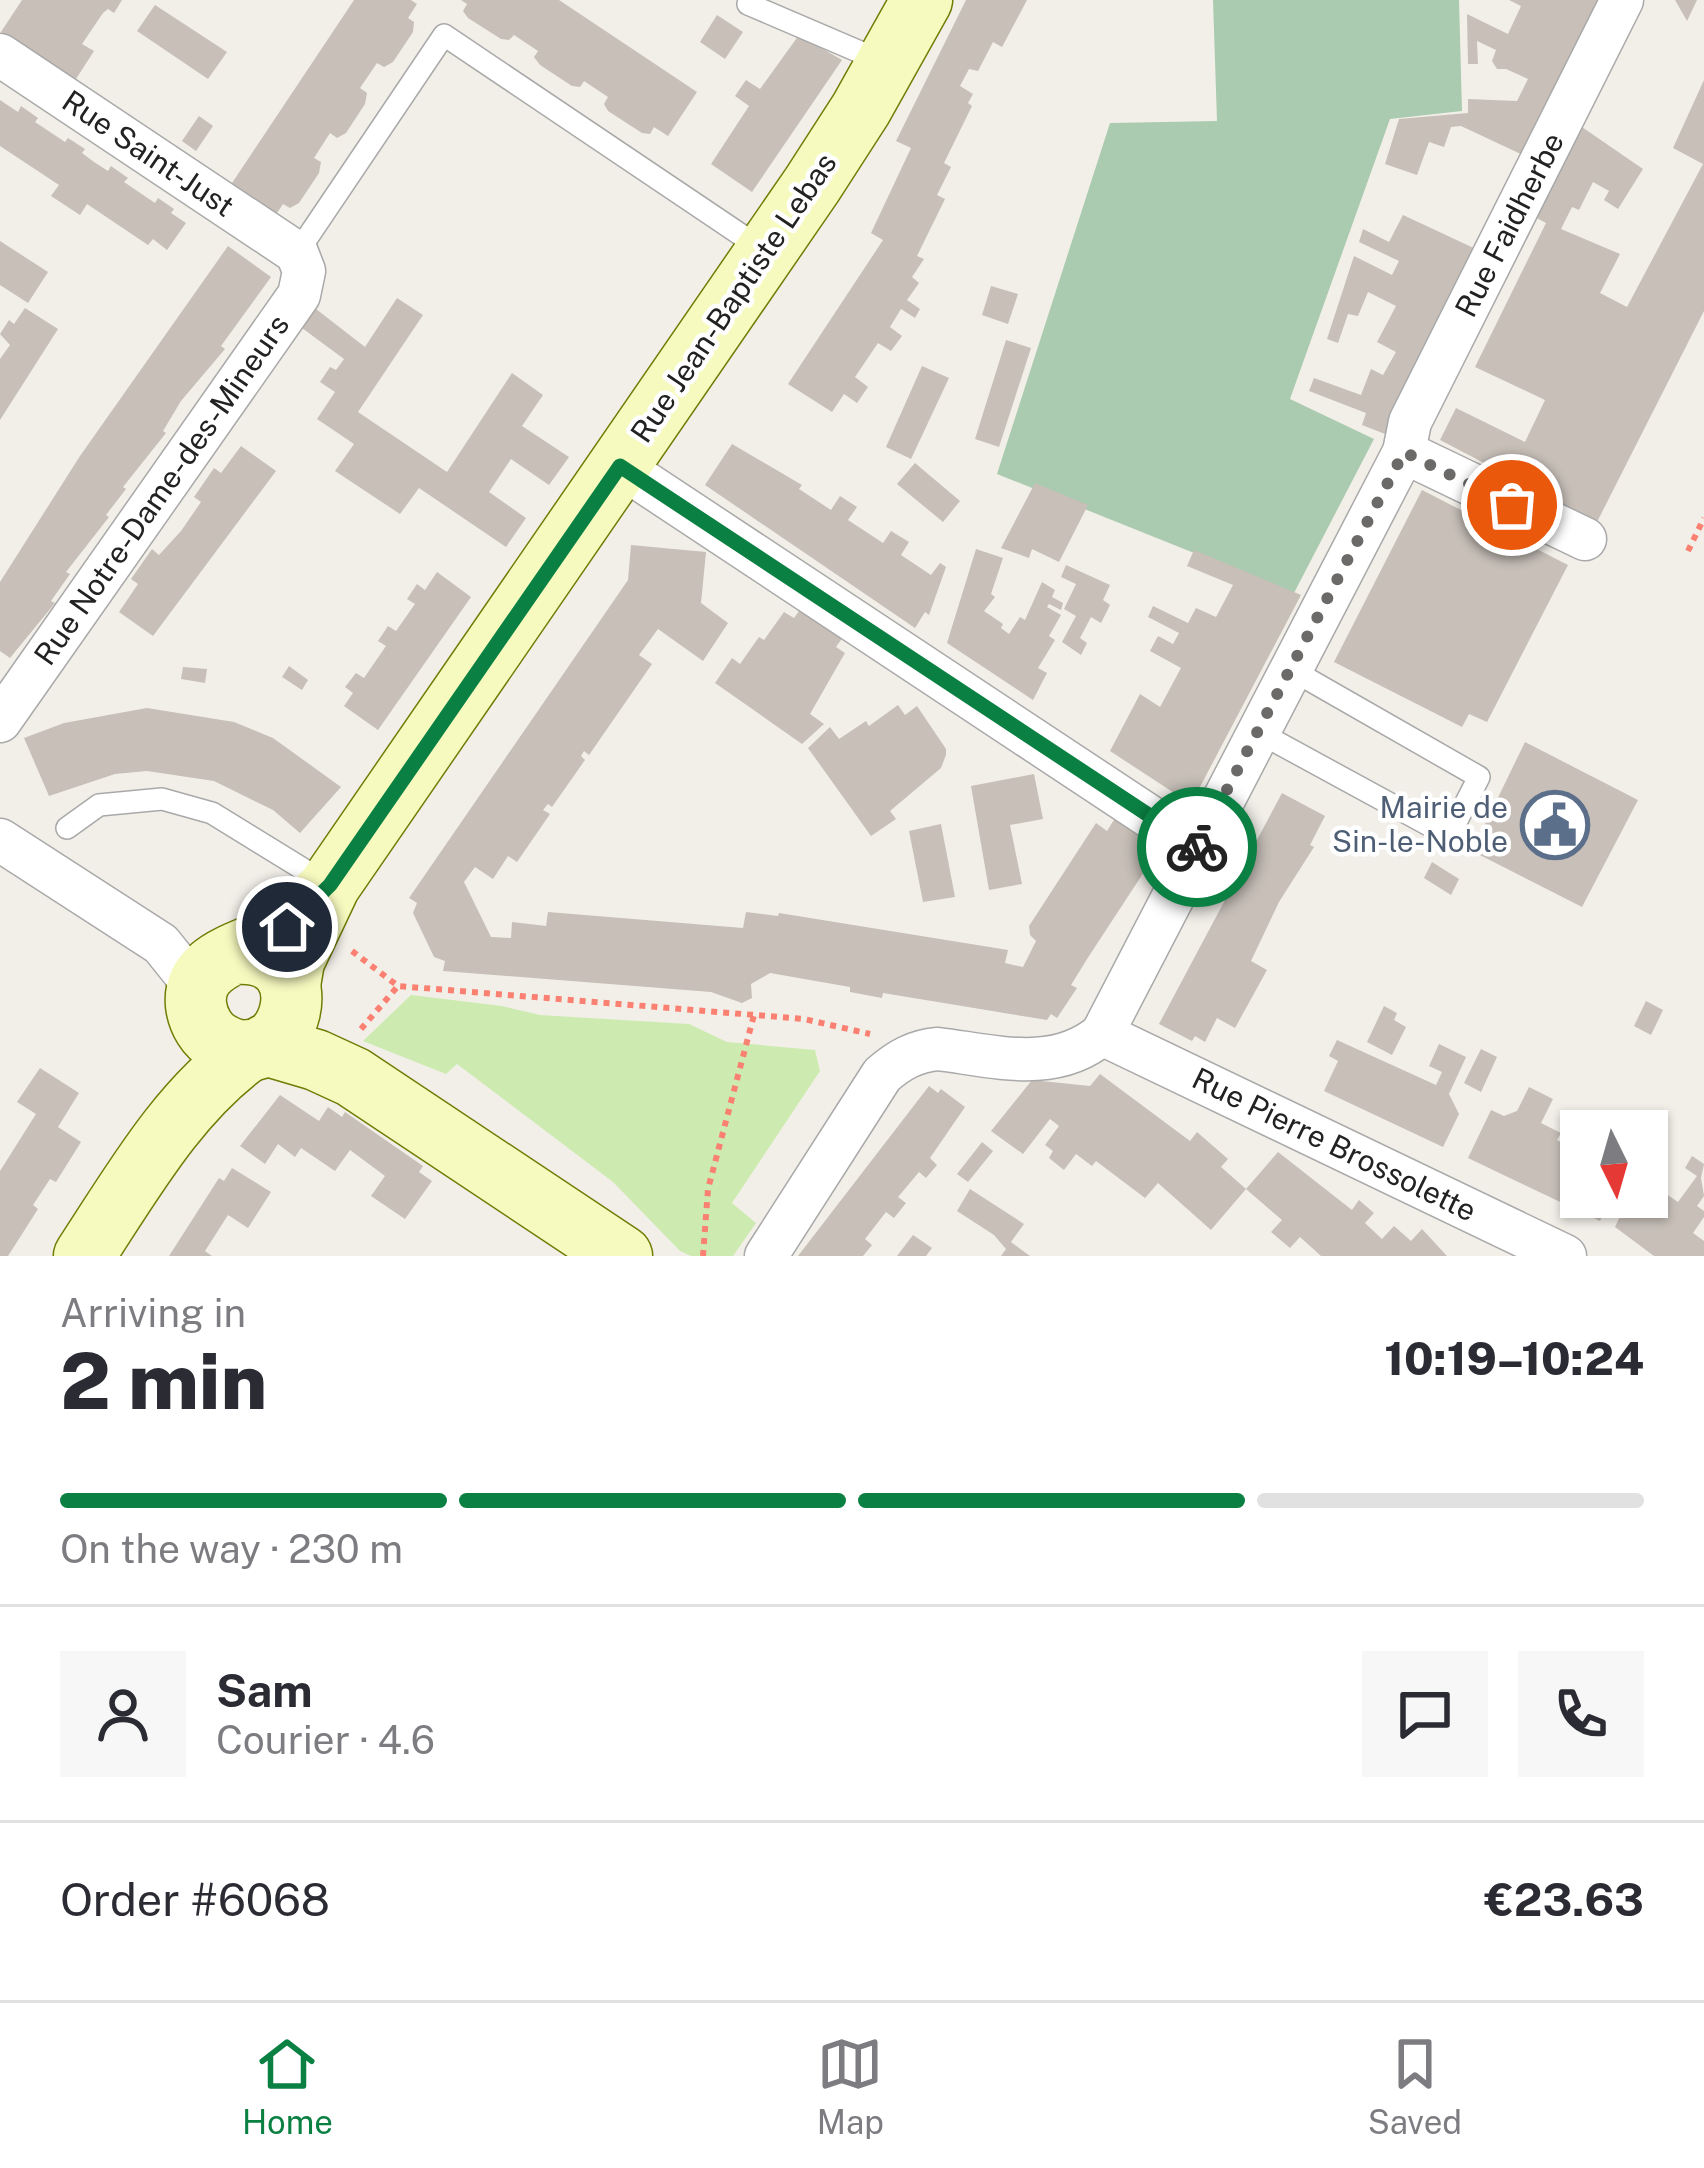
<!DOCTYPE html>
<meta charset="utf-8">
<style>
body{margin:0;font-family:"Public Sans",sans-serif;background:#f7f7f7;color:#2b2b33;height:100vh;display:flex;flex-direction:column;font-size:45px;white-space:nowrap}
*{box-sizing:border-box;margin:0}
p{font-size:39px;color:#7c7c81}
.icon{flex:none;width:66px;height:66px;fill:none;stroke:currentColor;stroke-width:2;stroke-linecap:round;stroke-linejoin:round}
.map{position:relative;height:1256px;overflow:hidden}
.details{display:flex;flex-direction:column;background:#fff;flex:1}
.details>*{flex:none}
.needle{width:78px;rotate:175deg}
.buttons{position:absolute;left:1560px;top:1110px;display:grid;gap:24px}
.buttons a{display:grid;place-items:center;width:108px;height:108px;border-radius:0px;background:#fff;box-shadow:0 3px 9px #0004;font-size:60px}
.pin{position:absolute;display:grid;place-items:center;width:102px;height:102px;color:#fff;margin:-51px;border:6px solid #fff;border-radius:50%;box-shadow:0 3px 12px #0007}
.courier{position:absolute;display:grid;place-items:center;width:120px;height:120px;margin:-60px;border:9px solid #0b8043;border-radius:50%;background:#fff;color:#222;box-shadow:0 3px 15px #0007}
.summary em{font-style:normal;font-weight:800}
.summary div{display:flex;flex-direction:column-reverse}
.summary{display:flex;align-items:center;justify-content:space-between;height:204px;padding:0 60px}
h1{font-size:78px;font-weight:800;line-height:90px}
.bar{display:grid;grid-template-columns:repeat(4,1fr);gap:18px 12px;align-content:center;height:144px;padding:0 60px}
.bar i{height:15px;border-radius:9px;background:#e1e1e2}
.bar .selected{background:#0b8043}
.bar p{grid-column:span 4}
.line{display:flex;align-items:center;gap:30px;padding:0 60px;border-top:3px solid #e1e1e2}
.line div{flex:1}
.round{display:grid;place-items:center;flex:none;width:126px;height:126px;border-radius:0px;background:#f7f7f7}
.menu{display:flex;justify-content:space-around;align-items:center;height:168px;border-top:3px solid #e1e1e2;background:#fff;font-size:33px;color:#7c7c81}
.menu a{display:grid;justify-items:center;gap:6px}
.menu .selected{color:#0b8043}
.map>svg:first-child{display:block}
.grass{fill:#cdebb0}
.cemetery{fill:#aacbaf}
.building{fill:#c7bfb8}
.lines{fill:none;stroke-linecap:round;stroke-linejoin:round}
.lane-casing{stroke:#a9a9a9;stroke-width:24}
.street-casing{stroke:#a9a9a9;stroke-width:45}
.secondary-casing{stroke:#707d05;stroke-width:63}
.path{stroke:#fa8072;stroke-width:6;stroke-dasharray:6 6;stroke-linecap:butt}
.lane{stroke:#fff;stroke-width:21}
.street{stroke:#fff;stroke-width:42}
.secondary{stroke:#f7fabf;stroke-width:60}
.done{stroke:#6b6a68;stroke-width:12;stroke-dasharray:0 21.6}
.route{stroke:#0b8043;stroke-width:15}
.labels{text-anchor:middle;stroke-width:9;stroke-linejoin:round;paint-order:stroke}
.street-label{font-size:30px;fill:#222;stroke:#fff}
.service-label{font-size:30px;fill:#4e5e75;stroke:#fff;text-anchor:end}
</style>
<div class="map">
<svg width="1704" height="1256" viewBox="0 0 1704 1256">
<rect width="100%" height="100%" fill="#f2efe9"/>
<!-- grass -->
<polygon class="grass" points="411,995 502,1006 540,1015 689,1024 727,1042 815,1050 820,1071 732,1203 756,1223 733,1256 691,1256 680,1251 613,1182 457,1064 446,1074 363,1041"/>
<!-- cemetery -->
<polygon class="cemetery" points="1213,0 1459,0 1462,111 1390,119 1290,399 1374,439 1294,593 997,474 1110,123 1217,121"/>
<!-- building -->
<g class="building">
<polygon points="22,0 122,0 114,13 108,9 103,13 82,44 94,51 74,82 1,32"/>
<polygon points="354,0 411,0 417,4 408,18 414,22 413,32 393,62 384,67 377,63 360,88 367,93 365,104 346,133 337,138 330,133 314,158 321,162 319,173 299,203 290,208 283,204 275,216 230,186"/>
<polygon points="461,0 559,0 697,92 668,136 654,127 650,134 642,133 608,111 604,104 608,97 584,81 580,87 572,86 540,65 534,57 538,51 514,35 509,40 501,39 468,18 463,11 467,4"/>
<polygon points="966,0 1027,0 1002,47 993,42 978,71 969,69 960,86 973,94 968,103 972,106 944,163 951,167 937,195 945,199 917,256 924,259 912,277 919,283 907,300 920,309 915,318 901,309 890,327 902,336 891,351 878,343 855,377 868,387 857,403 844,394 832,412 788,384 883,240 871,233 911,148 896,141"/>
<polygon points="1509,0 1602,0 1525,156 1461,126 1451,127 1444,147 1429,142 1417,175 1385,164 1399,119 1468,113 1468,99 1517,101 1528,79 1506,69 1497,69 1492,61 1496,50 1477,41 1478,64 1468,64 1467,14 1508,34 1521,6"/>
<polygon points="1675,0 1697,0 1687,21"/>
<polygon points="155,5 227,52 208,79 137,31"/>
<polygon points="717,15 743,32 725,59 700,42"/>
<polygon points="799,35 842,60 752,192 711,164 749,106 735,96 746,80 760,89"/>
<polygon points="1704,80 1704,311 1597,522 1440,440 1456,408 1525,442 1545,400 1475,367 1546,223 1533,216 1579,125 1643,169 1618,209 1604,200 1609,191 1593,182 1579,210 1572,207 1561,229 1620,254 1600,293 1627,307 1703,164 1673,148"/>
<polygon points="0,100 18,112 21,106 38,118 35,122 65,142 68,138 85,149 82,153 94,162 108,171 111,166 128,178 124,182 155,203 158,198 174,209 171,213 186,223 167,250 153,239 148,245 87,204 80,215 51,196 59,185 0,146"/>
<polygon points="199,116 213,126 196,151 182,141"/>
<polygon points="1403,215 1478,250 1385,434 1362,425 1366,413 1309,391 1314,378 1361,395 1371,369 1383,375 1396,352 1377,342 1396,306 1368,292 1358,316 1348,314 1338,343 1327,339 1354,256 1392,275 1399,261 1359,242 1363,229 1389,242"/>
<polygon points="0,241 48,272 28,303 0,285"/>
<polygon points="228,246 271,277 221,346 225,349 181,401 163,431 166,433 123,487 126,489 106,515 109,517 66,572 70,574 51,601 55,603 10,658 0,651 0,582 80,456"/>
<polygon points="991,286 1018,294 1008,324 982,315"/>
<polygon points="397,298 423,315 358,412 447,472 512,373 543,395 522,426 569,457 549,485 511,459 489,492 526,518 506,547 419,488 400,514 335,471 354,444 317,419 335,392 320,382 330,367 336,370 344,359 302,328 316,309 365,347"/>
<polygon points="25,308 58,329 0,420 0,359 10,345 0,334 9,320 14,324"/>
<polygon points="1006,340 1031,348 999,447 975,439"/>
<polygon points="922,366 949,378 911,459 886,447"/>
<polygon points="732,444 802,485 799,489 831,510 840,496 857,507 848,520 883,543 891,531 909,542 901,555 931,575 940,563 946,567 929,615 925,612 915,628 705,485"/>
<polygon points="241,446 276,471 153,636 119,612 138,584 131,579 152,549 159,555 181,531 201,502 194,497 214,468 221,473"/>
<polygon points="915,463 960,501 943,522 897,484"/>
<polygon points="1035,483 1088,505 1059,562 1032,549 1029,558 1001,548"/>
<polygon points="1422,490 1568,565 1487,722 1469,714 1462,727 1334,662"/>
<polygon points="631,545 706,552 701,603 728,623 703,661 658,629 639,655 652,664 589,755 584,751 581,756 585,760 552,807 548,804 543,810 550,814 517,862 508,856 493,879 475,867 464,882 491,937 511,938 512,922 546,926 548,912 743,928 746,912 778,916 779,913 1008,950 1005,963 1023,967 1036,941 1030,935 1029,926 1096,823 1107,831 1117,815 1161,846 1089,956 1071,985 1077,988 1057,1018 1051,1014 1047,1020 883,993 882,998 850,992 850,987 770,973 751,984 752,998 742,1003 711,992 443,971 445,961 434,957 413,913 417,903 409,898 628,580"/>
<polygon points="976,549 1003,558 991,594 995,597 984,611 1003,624 1001,628 1009,634 1020,617 1025,620 1042,582 1055,590 1052,597 1063,603 1061,610 1049,604 1047,607 1061,615 1049,636 1055,640 1038,668 1047,673 1033,700 947,643"/>
<polygon points="1194,550 1301,595 1191,804 1110,751 1140,694 1160,707 1181,668 1150,651 1158,636 1173,644 1179,633 1148,617 1153,606 1188,623 1196,608 1216,617 1233,585 1187,566"/>
<polygon points="1066,565 1110,585 1103,600 1110,605 1101,623 1091,617 1080,638 1087,643 1081,655 1062,642 1076,616 1064,609 1076,584 1061,577"/>
<polygon points="437,572 471,597 378,730 344,706 353,693 345,687 356,673 364,678 386,646 378,641 388,626 396,631 415,604 407,599 417,584 425,590"/>
<polygon points="802,607 843,637 836,647 845,653 810,714 824,724 802,744 715,683 732,658 740,664 759,637 764,640 784,612 794,618"/>
<polygon points="289,666 308,680 302,690 282,677"/>
<polygon points="183,667 207,669 205,683 181,679"/>
<polygon points="898,705 905,715 917,706 946,749 946,755 941,768 890,811 896,819 871,836 808,748 830,727 839,739 866,721 869,726"/>
<polygon points="147,708 234,722 273,738 341,787 300,833 273,810 214,781 147,771 115,774 49,796 24,738 64,723"/>
<polygon points="1525,742 1638,800 1582,907 1472,851"/>
<polygon points="1034,774 1043,819 1010,825 1022,884 989,890 971,786"/>
<polygon points="1282,793 1325,816 1310,845 1314,847 1279,902 1251,961 1267,970 1235,1028 1217,1018 1205,1042 1195,1036 1192,1041 1159,1024"/>
<polygon points="941,824 955,897 923,902 909,831"/>
<polygon points="1432,862 1459,879 1451,895 1424,878"/>
<polygon points="1646,1001 1663,1010 1651,1035 1634,1026"/>
<polygon points="1384,1006 1397,1013 1394,1020 1406,1027 1392,1055 1367,1042"/>
<polygon points="1337,1040 1436,1085 1442,1072 1429,1066 1439,1044 1466,1057 1449,1094 1459,1114 1443,1147 1324,1091 1338,1061 1329,1056"/>
<polygon points="1481,1049 1497,1057 1481,1092 1464,1083"/>
<polygon points="40,1068 79,1093 58,1127 81,1142 56,1182 50,1179 33,1205 38,1209 8,1256 0,1256 0,1171 36,1114 17,1102"/>
<polygon points="1100,1074 1190,1141 1197,1132 1228,1159 1221,1167 1246,1189 1211,1230 1158,1183 1145,1198 1096,1161 1092,1166 1076,1154 1064,1170 1049,1158 1053,1151 1045,1145 1059,1126 1050,1119 1023,1154 991,1131 1032,1080 1090,1086"/>
<polygon points="929,1086 938,1093 941,1089 965,1107 930,1158 937,1165 926,1178 919,1172 898,1197 906,1203 894,1218 886,1212 865,1239 872,1245 863,1256 798,1256"/>
<polygon points="1529,1087 1553,1099 1541,1123 1561,1133 1557,1140 1580,1152 1573,1166 1581,1170 1581,1197 1611,1197 1600,1221 1468,1158 1491,1110 1504,1116 1517,1111"/>
<polygon points="280,1095 319,1121 328,1107 342,1117 345,1112 423,1166 419,1172 432,1181 405,1219 371,1196 385,1176 350,1150 335,1171 301,1148 295,1157 278,1144 265,1164 240,1146"/>
<polygon points="1596,1117 1609,1123 1626,1131 1590,1131"/>
<polygon points="982,1142 993,1151 968,1182 957,1174"/>
<polygon points="1278,1152 1352,1210 1359,1200 1374,1213 1365,1223 1382,1239 1394,1226 1411,1241 1422,1229 1447,1256 1321,1256 1300,1237 1290,1248 1271,1232 1282,1220 1246,1189"/>
<polygon points="1692,1156 1704,1164 1701,1178 1704,1196 1697,1206 1704,1211 1704,1217 1693,1233 1704,1241 1704,1256 1654,1256 1615,1227 1629,1197 1653,1200 1659,1189 1678,1202 1697,1176 1685,1168"/>
<polygon points="232,1168 271,1192 248,1228 228,1215 205,1251 212,1256 169,1256 219,1178 224,1181"/>
<polygon points="970,1189 1024,1224 1011,1242 1030,1256 1001,1256 1006,1249 994,1235 957,1211"/>
<polygon points="913,1235 932,1248 926,1256 897,1256"/>
</g>
<g class="lines">
<!-- lane casing -->
<g class="lane-casing">
<g id="lane">
<polyline points="748,4 881,61"/>
<polyline points="297,253 444,35 765,251"/>
<polyline points="1258,732 1449,836 1479,777 1292,670"/>
<polyline points="67,828 99,805 162,799 212,813 324,882"/>
</g>
</g>
<!-- street casing -->
<g class="street-casing">
<g id="street">
<polyline points="0,55 297,253 304,271 299,295 0,721"/>
<polyline points="1404,452 1410,422 1622,0"/>
<polyline points="620,466 1197,848"/>
<polyline points="0,840 161,944 198,990"/>
<polyline points="1102,1034 1565,1256"/>
<path d="M766,1256L882,1075C899,1060 915,1051 938,1049C995,1056 1055,1074 1102,1034L1404,452L1585,539"/>
</g>
</g>
<!-- secondary casing -->
<g class="secondary-casing">
<g id="secondary">
<path d="M235,954C330,948 291,1084 220,1043C207,1036 198,1021 196,1005C192,960 243,953 273,936C292,926 307,910 322,894"/>
<polyline points="290,985 294,961 330,885 812,185 861,109 922,0"/>
<polyline points="265,1045 316,1060 353,1077 622,1256"/>
<path d="M84,1256C132,1183 178,1101 250,1050"/>
</g>
</g>
<!-- path -->
<g class="path">
<polyline points="1688,551 1704,518"/>
<polyline points="352,951 398,986 804,1019 870,1034"/>
<polyline points="361,1029 398,986"/>
<polyline points="703,1256 708,1189 754,1015"/>
</g>
<!-- lane -->
<use href="#lane" class="lane"/>
<!-- street -->
<use href="#street" class="street"/>
<!-- secondary -->
<use href="#secondary" class="secondary"/>
</g>
<g class="lines">
<!-- done -->
<polyline class="done" points="1197,847 1404,452 1512,505"/>
<!-- route -->
<polyline class="route" points="287,927 330,885 620,466 1197,847"/>
</g>
<!-- icons -->
<defs>
<g id="civic-ring" transform="scale(3.45)"><circle r="9.5" fill="#fff" stroke="#5c6f8a" stroke-width="1.5"/><path d="M-.6-6.5H3V-4.5H.6V-3L4-1V1h2V6H-6V1h2V-1L-.6-3ZM-1.2 2.5V6h2.4V2.5Z" fill="#5c6f8a"/></g>
</defs>
<g fill-rule="evenodd">
<use href="#civic-ring" x="1555" y="825"/>
</g>
<g class="labels">
<!-- street labels -->
<g class="street-label">
<text transform="translate(148 154) rotate(34)" y="10">Rue Saint-Just</text>
<text transform="translate(1510 225) rotate(-63)" y="10">Rue Faidherbe</text>
<text transform="translate(734 298) rotate(-56)" y="10">Rue Jean-Baptiste Lebas</text>
<text transform="translate(162 490) rotate(-55)" y="10">Rue Notre-Dame-des-Mineurs</text>
<text transform="translate(1334 1145) rotate(26)" y="10">Rue Pierre Brossolette</text>
</g>
<!-- service labels -->
<g class="service-label">
<text x="1508" y="818">Mairie de<tspan x="1508" dy="34">Sin-le-Noble</tspan></text>
</g>
</g>
</svg>
<div class="buttons">
<a><svg class="needle" viewBox="-14 -14 28 28"><path d="M0-13l5 13h-10z" fill="#e53935"/><path d="M0 13l5-13h-10z" fill="#7c7c81"/></svg></a>
</div>
<div class="pin" style="left:1512px;top:505px;background:#ea580c"><svg class="icon" aria-label="bag" viewBox="0 0 24 24"><path d="M5 8h14l-1 12H6zM9 8a3 3 0 0 1 6 0"/></svg></div>
<div class="pin" style="left:287px;top:927px;background:#1f2937"><svg class="icon" aria-label="home" viewBox="0 0 24 24"><path d="M3 11l9-7 9 7M6 9v11h12V9"/></svg></div>
<div class="courier" style="left:1197px;top:847px"><svg class="icon" aria-label="bike" viewBox="0 0 24 24"><circle cx="6" cy="16" r="4"/><circle cx="18" cy="16" r="4"/><path d="M6 16l4-8h5l3 8M10 8l3 8H6M13 5h3"/></svg></div>
</div>
<section class="details">
<div class="summary"><div><h1>2 min</h1><p>Arriving in</p></div><em>10:19–10:24</em></div>
<div class="bar"><i class="selected"></i><i class="selected"></i><i class="selected"></i><i></i><p>On the way · 230 m</p></div>
<div class="line" style="height:216px"><a class="round"><svg class="icon" aria-label="person" viewBox="0 0 24 24"><circle cx="12" cy="8" r="4"/><path d="M4 21q1-7 8-7t8 7"/></svg></a><div><b>Sam</b><p>Courier · 4.6</p></div><a class="round"><svg class="icon" aria-label="chat" viewBox="0 0 24 24"><path d="M4 5h16v11H9l-5 4z"/></svg></a><a class="round"><svg class="icon" aria-label="phone" viewBox="0 0 24 24"><path d="M5 4h4l2 5-3 2q2 4 5 5l2-3 5 2v4C11 20 4 13 5 4z"/></svg></a></div>
<div class="line" style="height:156px"><div>Order #6068</div><b>€23.63</b></div>
</section>
<nav class="menu">
<a class="selected"><svg class="icon" aria-label="home" viewBox="0 0 24 24"><path d="M3 11l9-7 9 7M6 9v11h12V9"/></svg>Home</a>
<a><svg class="icon" aria-label="map" viewBox="0 0 24 24"><path d="M3 6l6-2 6 2 6-2v14l-6 2-6-2-6 2zM9 4v14M15 6v14"/></svg>Map</a>
<a><svg class="icon" aria-label="saved" viewBox="0 0 24 24"><path d="M7 4h10v16l-5-4-5 4z"/></svg>Saved</a>
</nav>
